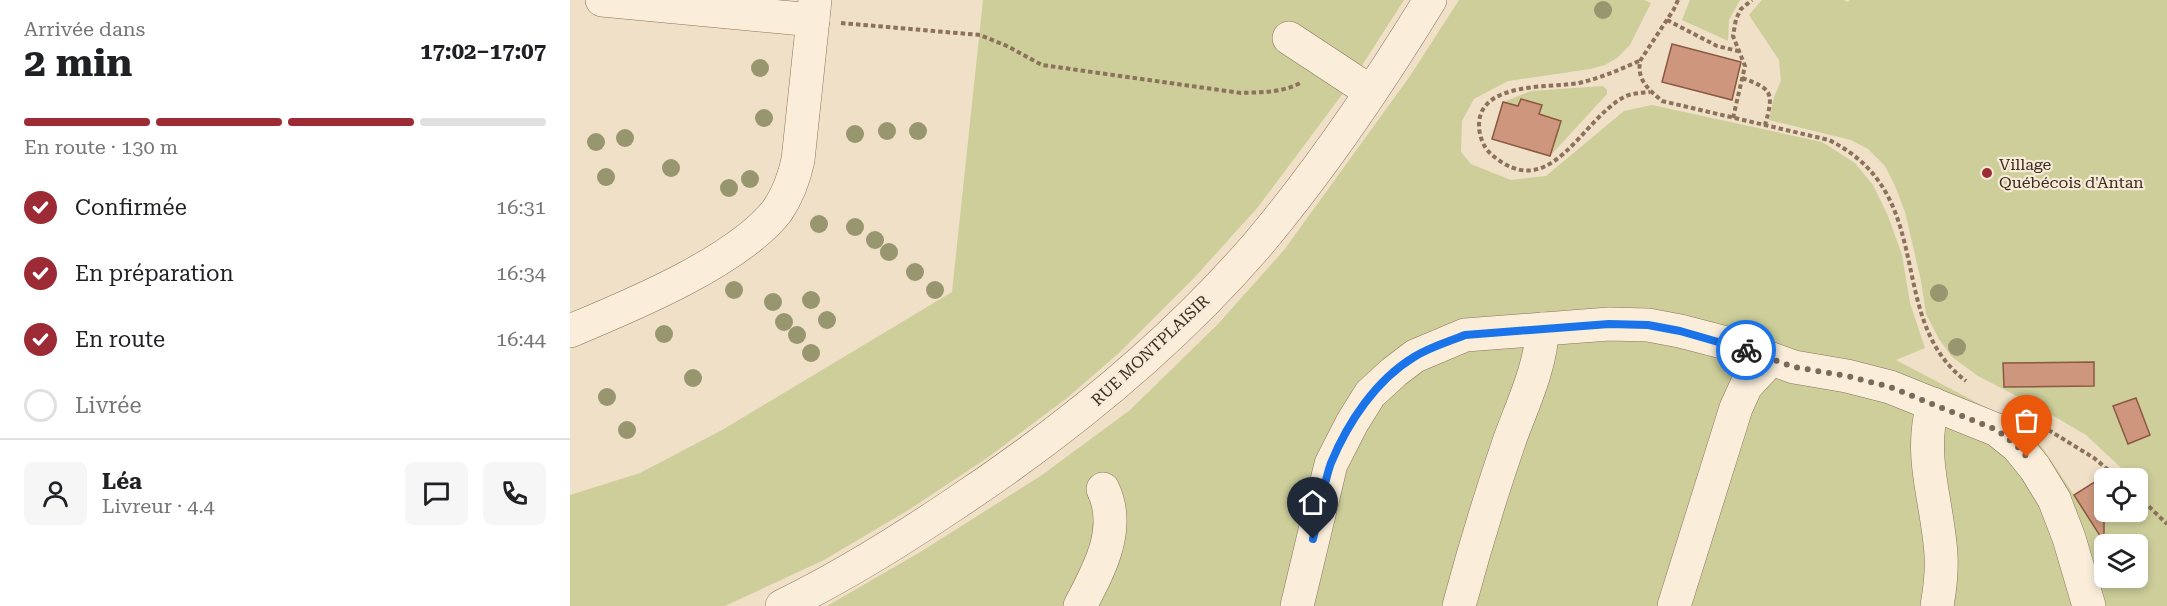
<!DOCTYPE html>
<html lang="fr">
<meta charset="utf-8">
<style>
body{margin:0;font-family:"Roboto Serif",serif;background:#f6f6f6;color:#202124;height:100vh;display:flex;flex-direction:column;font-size:22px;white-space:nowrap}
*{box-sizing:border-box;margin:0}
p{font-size:20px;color:#757577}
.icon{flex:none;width:33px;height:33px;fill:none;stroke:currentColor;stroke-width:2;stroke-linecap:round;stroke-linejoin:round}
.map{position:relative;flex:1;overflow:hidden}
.panel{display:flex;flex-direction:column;background:#fff;width:570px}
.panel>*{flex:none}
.controls{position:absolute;left:1524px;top:468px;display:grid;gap:12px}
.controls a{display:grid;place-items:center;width:54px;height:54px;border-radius:9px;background:#fff;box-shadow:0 3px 9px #0003;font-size:30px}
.pin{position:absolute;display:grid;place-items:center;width:51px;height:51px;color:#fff;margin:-62px -26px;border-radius:50% 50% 50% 0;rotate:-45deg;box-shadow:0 0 6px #0007}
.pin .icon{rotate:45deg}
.courier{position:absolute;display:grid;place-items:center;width:60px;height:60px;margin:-30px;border:4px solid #1a73e8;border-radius:50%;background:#fff;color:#222;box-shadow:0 2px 8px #0007}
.head em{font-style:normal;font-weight:700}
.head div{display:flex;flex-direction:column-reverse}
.head{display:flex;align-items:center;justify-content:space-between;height:102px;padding:0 24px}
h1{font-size:39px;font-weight:700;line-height:45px}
.bar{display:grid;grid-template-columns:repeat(4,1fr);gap:9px 6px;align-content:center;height:72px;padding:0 24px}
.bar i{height:8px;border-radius:4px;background:#e0e0e0}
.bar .selected{background:#9c2b35}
.bar p{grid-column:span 4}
.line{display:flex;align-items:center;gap:15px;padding:0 24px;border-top:2px solid #e0e0e0}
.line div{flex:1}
.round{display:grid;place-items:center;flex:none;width:63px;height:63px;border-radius:9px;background:#f6f6f6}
ol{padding:0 24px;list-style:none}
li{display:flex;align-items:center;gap:18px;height:66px}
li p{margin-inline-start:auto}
li .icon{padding:6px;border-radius:50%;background:#9c2b35;color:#fff;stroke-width:4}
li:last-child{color:#757577}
li i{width:33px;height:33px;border:3px solid #e0e0e0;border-radius:50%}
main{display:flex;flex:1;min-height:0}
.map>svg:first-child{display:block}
.green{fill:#cdce9a;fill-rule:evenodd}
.building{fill:#ce977d;stroke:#8b5841;stroke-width:1.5}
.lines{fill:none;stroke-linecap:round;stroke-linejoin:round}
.minor-casing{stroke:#8c715c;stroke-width:34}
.path{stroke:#8c715c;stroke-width:4;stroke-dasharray:4.5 3;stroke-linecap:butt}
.minor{stroke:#faeedb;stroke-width:33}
.tree{fill:#98966e}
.done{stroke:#7b6a5a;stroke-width:6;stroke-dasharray:0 10.8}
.route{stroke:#1a73e8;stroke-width:8}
.poi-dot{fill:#9c2b35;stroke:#f7ebd7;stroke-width:2}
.labels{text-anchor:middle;stroke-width:4.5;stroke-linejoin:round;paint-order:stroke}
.poi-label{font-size:16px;fill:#3c2b20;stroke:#f7ebd7;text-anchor:start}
.street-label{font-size:16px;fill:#3c2b20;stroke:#f7ebd7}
</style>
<main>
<section class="panel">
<div class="head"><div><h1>2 min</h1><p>Arrivée dans</p></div><em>17:02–17:07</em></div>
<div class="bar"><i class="selected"></i><i class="selected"></i><i class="selected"></i><i></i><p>En route · 130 m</p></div>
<ol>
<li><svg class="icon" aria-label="check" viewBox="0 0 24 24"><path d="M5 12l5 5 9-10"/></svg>Confirmée<p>16:31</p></li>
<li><svg class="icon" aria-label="check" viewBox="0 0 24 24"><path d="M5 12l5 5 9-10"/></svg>En préparation<p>16:34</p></li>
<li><svg class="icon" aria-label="check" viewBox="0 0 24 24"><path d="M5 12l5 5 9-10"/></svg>En route<p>16:44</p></li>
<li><i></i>Livrée</li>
</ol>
<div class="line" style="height:108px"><a class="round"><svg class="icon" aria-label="person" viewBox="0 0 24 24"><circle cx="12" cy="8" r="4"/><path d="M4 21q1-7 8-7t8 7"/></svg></a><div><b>Léa</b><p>Livreur · 4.4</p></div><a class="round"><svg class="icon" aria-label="chat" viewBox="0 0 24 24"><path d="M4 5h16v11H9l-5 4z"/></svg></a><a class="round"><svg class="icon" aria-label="phone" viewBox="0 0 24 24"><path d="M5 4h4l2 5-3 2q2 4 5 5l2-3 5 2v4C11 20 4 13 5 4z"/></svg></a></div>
</section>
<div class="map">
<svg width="1597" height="606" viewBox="0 0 1597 606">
<rect width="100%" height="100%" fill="#efe0c7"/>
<!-- green -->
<g class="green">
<polygon points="413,0 834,0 780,84 688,207 625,277 550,352 497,398 417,458 340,509 254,560 155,606 0,606 0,495 70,473 152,430 382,292"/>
<path d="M889,0H1074L1081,3L1060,45L1047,58L1035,65L1020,69L938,81L904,99L892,121L891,152L901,164L941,180L976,176L1054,111L1082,105L1252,142L1285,163L1303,185L1318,216L1332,255L1340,303L1355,348L1326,360L1440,420L1472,447L1522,522L1539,512H1568V478H1562L1516,435L1470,408L1408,376L1382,357L1369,339L1356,314L1351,281L1335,212L1325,186L1315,166L1298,149L1281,140L1199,120L1204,97L1211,81L1209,60L1179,15L1192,0H1274L1278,2L1280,0H1597V606H257L352,551L472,475L560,410L648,324L714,250L840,76ZM1523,362L1524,386L1434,387V363ZM1566,398L1580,435L1558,444L1543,407ZM1534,544H1568V578H1534Z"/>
<polygon points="1120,0 1170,0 1159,20 1158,41 1112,20"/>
<polygon points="1033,86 1037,90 1037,94 980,156 991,121 969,114 971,105 951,99 948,106 933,102 961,91"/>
</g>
<!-- building -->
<g class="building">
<polygon points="1102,44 1171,62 1162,100 1092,82"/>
<polygon points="951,99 972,105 969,114 991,121 980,156 922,139 933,102 948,106"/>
<polygon points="1524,362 1524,386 1434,387 1433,363"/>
<polygon points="1566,398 1580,435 1558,444 1543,406"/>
<polygon points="1534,476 1534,542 1504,495"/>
</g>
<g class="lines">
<!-- minor casing -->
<g class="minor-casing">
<g id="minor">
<polyline points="32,0 243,20"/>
<polyline points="719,38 801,92"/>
<path d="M0,331C60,306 167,262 207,211C218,195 224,179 228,160L245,0"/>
<path d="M1363,404C1348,458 1368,502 1371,555C1372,572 1370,589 1367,606"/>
<path d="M212,606C272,577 328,542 383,505C495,431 600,346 688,244C752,168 808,85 860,0"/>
<path d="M510,606C529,570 552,529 533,489"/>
<polyline points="727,606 761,464 782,423 800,394 824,372 845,356 895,335 1039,324 1078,325 1110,331 1160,344 1224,367 1277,376 1320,387 1427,430 1448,447 1465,468 1484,499 1499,538 1519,606"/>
<path d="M889,606C904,550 921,494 940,439C952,406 972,364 972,329"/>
<polyline points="1104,606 1166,408 1176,386 1201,359"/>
</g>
</g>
<!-- path -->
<g class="path">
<path d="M1108,0L1104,9L1070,61C1067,80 1078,89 1092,101L1259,140C1370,195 1313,318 1396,381"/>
<polyline points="1097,20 1147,46 1168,51"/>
<path d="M271,23L410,35L437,46L472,65L671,93C692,92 713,93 732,82"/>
<path d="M1069,61C1049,70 1031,78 1009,83C982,88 909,81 909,125C909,135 913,147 921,154C980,206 1010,121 1054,97C1062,93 1071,93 1080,92"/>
<path d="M1172,78C1203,89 1204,93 1195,125"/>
<polyline points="1163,118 1175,66 1163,36 1166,19 1171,9 1182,0"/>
<polyline points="1472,426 1524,458 1548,478"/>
<polyline points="1568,496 1597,524"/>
</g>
<!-- minor -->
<use href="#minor" class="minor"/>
</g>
<!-- trees -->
<g class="tree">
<circle cx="1033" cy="10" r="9"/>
<circle cx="190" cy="68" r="9"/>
<circle cx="194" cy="118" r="9"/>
<circle cx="317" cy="131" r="9"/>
<circle cx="348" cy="131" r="9"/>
<circle cx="285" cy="134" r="9"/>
<circle cx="55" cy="138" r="9"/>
<circle cx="26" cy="142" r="9"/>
<circle cx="101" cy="168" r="9"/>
<circle cx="36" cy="177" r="9"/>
<circle cx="180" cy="179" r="9"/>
<circle cx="159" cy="188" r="9"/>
<circle cx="249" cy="224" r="9"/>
<circle cx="285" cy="227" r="9"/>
<circle cx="305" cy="240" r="9"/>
<circle cx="319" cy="252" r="9"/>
<circle cx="345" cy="272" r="9"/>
<circle cx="164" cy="290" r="9"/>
<circle cx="365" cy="290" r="9"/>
<circle cx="1369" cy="293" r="9"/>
<circle cx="241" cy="300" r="9"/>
<circle cx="203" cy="302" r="9"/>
<circle cx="257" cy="320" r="9"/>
<circle cx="214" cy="322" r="9"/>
<circle cx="94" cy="334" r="9"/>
<circle cx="227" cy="335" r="9"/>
<circle cx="1387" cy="347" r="9"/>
<circle cx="241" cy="353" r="9"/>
<circle cx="123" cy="378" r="9"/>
<circle cx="37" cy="397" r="9"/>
<circle cx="57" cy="430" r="9"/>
</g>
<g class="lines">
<!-- done -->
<polyline class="done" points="1176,350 1224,367 1277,376 1320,387 1427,430 1448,447 1457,457"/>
<!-- route -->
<path class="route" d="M743,539C749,516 753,485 761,463C778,422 806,380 844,357C860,347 878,342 895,335L1039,324L1078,325L1110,331L1176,350"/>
</g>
<!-- markers -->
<circle class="poi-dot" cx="1417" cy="173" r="6"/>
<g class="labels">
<!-- poi labels -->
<g class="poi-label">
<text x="1429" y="170">Village<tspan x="1429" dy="18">Québécois d'Antan</tspan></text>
</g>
<!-- street labels -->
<g class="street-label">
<text transform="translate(580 350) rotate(-43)" y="6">RUE MONTPLAISIR</text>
</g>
</g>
</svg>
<div class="controls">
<a><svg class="icon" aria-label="locate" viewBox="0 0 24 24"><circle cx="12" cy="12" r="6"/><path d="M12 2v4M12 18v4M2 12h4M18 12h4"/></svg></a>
<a><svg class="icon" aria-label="layers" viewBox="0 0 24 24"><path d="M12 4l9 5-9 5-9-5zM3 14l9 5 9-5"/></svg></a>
</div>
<div class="pin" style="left:1457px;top:457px;background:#ea580c"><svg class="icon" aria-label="bag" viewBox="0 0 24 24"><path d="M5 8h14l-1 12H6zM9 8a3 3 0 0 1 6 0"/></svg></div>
<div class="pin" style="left:743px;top:539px;background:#1f2937"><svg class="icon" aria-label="home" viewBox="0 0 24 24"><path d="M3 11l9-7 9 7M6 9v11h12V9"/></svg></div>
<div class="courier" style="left:1176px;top:350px"><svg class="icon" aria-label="bike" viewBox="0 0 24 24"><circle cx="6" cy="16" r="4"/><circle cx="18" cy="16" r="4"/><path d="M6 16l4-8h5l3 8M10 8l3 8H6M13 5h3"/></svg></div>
</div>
</main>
